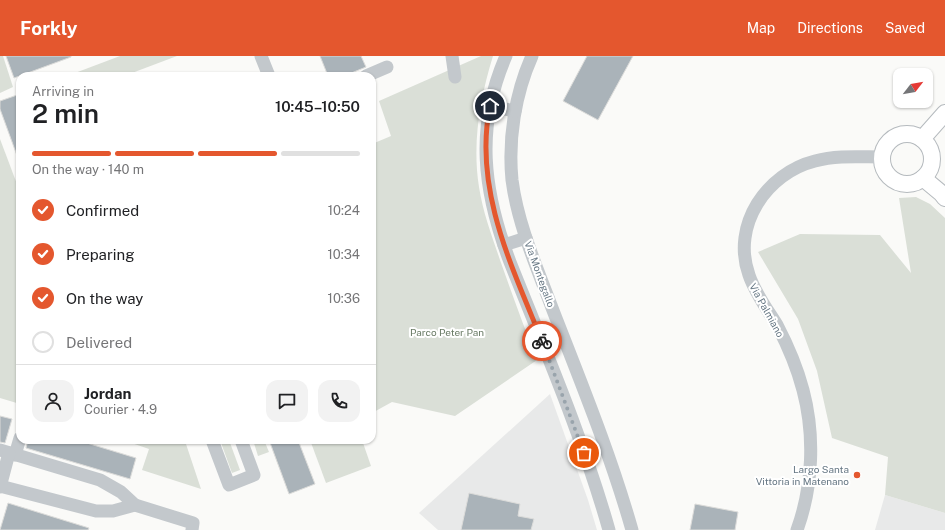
<!DOCTYPE html>
<meta charset="utf-8">
<style>
body{margin:0;font-family:"Public Sans",sans-serif;background:#f2f2f2;color:#202124;height:100vh;display:flex;flex-direction:column;font-size:15px;white-space:nowrap}
*{box-sizing:border-box;margin:0}
p{font-size:13px;color:#757577}
.icon{flex:none;width:22px;height:22px;fill:none;stroke:currentColor;stroke-width:2;stroke-linecap:round;stroke-linejoin:round}
.map{position:relative;flex:1;overflow:hidden}
.panel{position:absolute;left:16px;top:16px;width:360px;height:372px;display:flex;flex-direction:column;background:#fff;border-radius:12px;box-shadow:0 1px 3px #0004}
.panel>*{flex:none}
.needle{width:26px;rotate:59deg}
.buttons{position:absolute;left:893px;top:12px;display:grid;gap:8px}
.buttons a{display:grid;place-items:center;width:40px;height:40px;border-radius:8px;background:#fff;box-shadow:0 1px 3px #0004;font-size:20px}
.pin{position:absolute;display:grid;place-items:center;width:34px;height:34px;color:#fff;margin:-17px;border:2px solid #fff;border-radius:50%;box-shadow:0 1px 4px #0007}
.courier{position:absolute;display:grid;place-items:center;width:40px;height:40px;margin:-20px;border:3px solid #e4572e;border-radius:50%;background:#fff;color:#222;box-shadow:0 1px 5px #0007}
.overview em{font-style:normal;font-weight:600}
.overview div{display:flex;flex-direction:column-reverse}
.overview{display:flex;align-items:center;justify-content:space-between;height:68px;padding:0 16px}
h1{font-size:26px;font-weight:600;line-height:30px}
.bar{display:grid;grid-template-columns:repeat(4,1fr);gap:6px 4px;align-content:center;height:48px;padding:0 16px}
.bar i{height:5px;border-radius:3px;background:#e0e0e0}
.bar .current{background:#e4572e}
.bar p{grid-column:span 4}
.line{display:flex;align-items:center;gap:10px;padding:0 16px;border-top:1px solid #e0e0e0}
.line div{flex:1}
.round{display:grid;place-items:center;flex:none;width:42px;height:42px;border-radius:12px;background:#f2f2f2}
ol{padding:0 16px;list-style:none}
li{display:flex;align-items:center;gap:12px;height:44px}
li p{margin-inline-start:auto}
li .icon{padding:4px;border-radius:50%;background:#e4572e;color:#fff;stroke-width:4}
li:last-child{color:#757577}
li i{width:22px;height:22px;border:2px solid #e0e0e0;border-radius:50%}
header{display:flex;align-items:center;gap:24px;box-sizing:border-box;height:56px;padding:0 20px;background:#e4572e;color:#fff}
header strong{font-size:19px}
nav{display:flex;gap:22px;margin-inline-start:auto;font-size:14px}
.map>svg:first-child{display:block}
.built{fill:#e8e9e9}
.green{fill:#dadfd7}
.building{fill:#aab3b9;stroke:#dcdcda}
.lines{fill:none;stroke-linecap:round;stroke-linejoin:round}
.major-casing{stroke:#b5babe;stroke-width:18}
.minor{stroke:#c3c8cc;stroke-width:13}
.major{stroke:#fff;stroke-width:16}
.done{stroke:#99a4ac;stroke-width:4;stroke-dasharray:0 7.2}
.route{stroke:#e4572e;stroke-width:5}
.poi-dot{fill:#e4572e;stroke:#fff;stroke-width:1.5}
.labels{text-anchor:middle;stroke-width:4;stroke-linejoin:round;paint-order:stroke}
.street-label{font-size:10px;fill:#657683;stroke:#fff}
.park-label{font-size:10px;fill:#687a64;stroke:#fff}
.poi-label{font-size:10px;fill:#657683;stroke:#fff;text-anchor:end}
</style>
<header>
<strong>Forkly</strong>
<nav><a>Map</a><a>Directions</a><a>Saved</a></nav>
</header>
<div class="map">
<svg width="945" height="474" viewBox="0 0 945 474">
<rect width="100%" height="100%" fill="#fafaf8"/>
<!-- built -->
<g class="built">
<polygon points="550,338 588,444 597,474 438,474 419,457"/>
<polygon points="885,439 945,457 945,474 875,474"/>
</g>
<!-- green -->
<g class="green">
<polygon points="0,0 3,0 13,31 0,37"/>
<polygon points="120,0 177,0 124,20 67,20"/>
<path d="M481,0H493C480,42 472,87 479,131C483,157 492,180 500,204C512,238 524,271 537,304L455,360L392,346L372,357V88L391,80L379,45Z"/>
<polygon points="0,83 20,136 20,348 0,342"/>
<polygon points="916,141 930,148 945,162 945,457 885,439 888,401 832,382 817,315 798,263 758,196 800,178 880,179 911,217 899,142"/>
<polygon points="123,384 195,384 186,388 201,433 142,414 149,393"/>
<polygon points="220,384 229,384 240,414 232,417"/>
<polygon points="253,384 264,384 269,396 258,400"/>
<polygon points="310,384 362,384 371,410 326,427"/>
</g>
<!-- building -->
<g class="building">
<polygon points="6,0 71,0 71,1 14,22"/>
<polygon points="320,0 361,0 366,11 344,20 328,20"/>
<polygon points="587,0 633,0 598,64 563,45"/>
<polygon points="20,38 20,105 19,105 0,53 0,45"/>
<polygon points="0,360 12,363 5,387 0,386"/>
<polygon points="28,384 77,384 136,402 130,423 26,392"/>
<polygon points="269,384 298,384 315,428 289,438"/>
<polygon points="469,437 520,448 518,460 534,463 531,474 461,474"/>
<polygon points="8,447 89,472 88,474 0,474"/>
<polygon points="695,448 738,456 735,474 690,474"/>
</g>
<g class="lines">
<!-- major casing -->
<g class="major-casing">
<g id="major">
<circle cx="907" cy="103" r="25"/>
<polyline points="922,83 945,57"/>
<polyline points="923,122 941,137 945,142"/>
</g>
</g>
<!-- minor -->
<g class="minor">
<polyline points="261,0 269,20"/>
<polyline points="452,0 455,21"/>
<path d="M506,0C475,71 483,135 510,206C545,294 583,382 609,474"/>
<path d="M532,0C515,38 508,83 512,124C518,170 538,214 554,257C582,329 611,400 632,474"/>
<polyline points="366,20 387,11"/>
<polyline points="490,50 515,55"/>
<polyline points="504,189 526,182"/>
<polyline points="212,384 229,429 254,419 241,384"/>
<polyline points="0,394 100,424 121,436 135,449 193,467 192,474"/>
<polyline points="15,399 20,382"/>
<polyline points="0,430 96,455 113,455 135,449"/>
<polyline points="0,431 9,397"/>
<path d="M797,474C813,430 815,379 803,334C797,311 788,290 777,269C767,253 755,237 749,219C731,169 767,117 815,105C837,99 860,101 882,101"/>
</g>
<!-- major -->
<use href="#major" class="major"/>
</g>
<g class="lines">
<!-- done -->
<polyline class="done" points="542,285 584,397"/>
<!-- route -->
<path class="route" d="M490,50C473,132 512,211 542,285"/>
</g>
<!-- markers -->
<circle class="poi-dot" cx="857" cy="419" r="4"/>
<g class="labels">
<!-- street labels -->
<g class="street-label">
<text transform="translate(540 218) rotate(70)" y="4">Via Montegallo</text>
<text transform="translate(767 254) rotate(61)" y="4">Via Palmiano</text>
</g>
<!-- park labels -->
<g class="park-label">
<text x="447" y="280">Parco Peter Pan</text>
</g>
<!-- poi labels -->
<g class="poi-label">
<text x="849" y="417">Largo Santa<tspan x="849" dy="12">Vittoria in Matenano</tspan></text>
</g>
</g>
</svg>
<div class="buttons">
<a><svg class="needle" viewBox="-14 -14 28 28"><path d="M0-13l5 13h-10z" fill="#e53935"/><path d="M0 13l5-13h-10z" fill="#757577"/></svg></a>
</div>
<div class="pin" style="left:584px;top:397px;background:#ea580c"><svg class="icon" aria-label="bag" viewBox="0 0 24 24"><path d="M5 8h14l-1 12H6zM9 8a3 3 0 0 1 6 0"/></svg></div>
<div class="pin" style="left:490px;top:50px;background:#1f2937"><svg class="icon" aria-label="home" viewBox="0 0 24 24"><path d="M3 11l9-7 9 7M6 9v11h12V9"/></svg></div>
<div class="courier" style="left:542px;top:285px"><svg class="icon" aria-label="bike" viewBox="0 0 24 24"><circle cx="6" cy="16" r="4"/><circle cx="18" cy="16" r="4"/><path d="M6 16l4-8h5l3 8M10 8l3 8H6M13 5h3"/></svg></div>
<section class="panel">
<div class="overview"><div><h1>2 min</h1><p>Arriving in</p></div><em>10:45–10:50</em></div>
<div class="bar"><i class="current"></i><i class="current"></i><i class="current"></i><i></i><p>On the way · 140 m</p></div>
<ol>
<li><svg class="icon" aria-label="check" viewBox="0 0 24 24"><path d="M5 12l5 5 9-10"/></svg>Confirmed<p>10:24</p></li>
<li><svg class="icon" aria-label="check" viewBox="0 0 24 24"><path d="M5 12l5 5 9-10"/></svg>Preparing<p>10:34</p></li>
<li><svg class="icon" aria-label="check" viewBox="0 0 24 24"><path d="M5 12l5 5 9-10"/></svg>On the way<p>10:36</p></li>
<li><i></i>Delivered</li>
</ol>
<div class="line" style="height:72px"><a class="round"><svg class="icon" aria-label="person" viewBox="0 0 24 24"><circle cx="12" cy="8" r="4"/><path d="M4 21q1-7 8-7t8 7"/></svg></a><div><b>Jordan</b><p>Courier · 4.9</p></div><a class="round"><svg class="icon" aria-label="chat" viewBox="0 0 24 24"><path d="M4 5h16v11H9l-5 4z"/></svg></a><a class="round"><svg class="icon" aria-label="phone" viewBox="0 0 24 24"><path d="M5 4h4l2 5-3 2q2 4 5 5l2-3 5 2v4C11 20 4 13 5 4z"/></svg></a></div>
</section>
</div>
